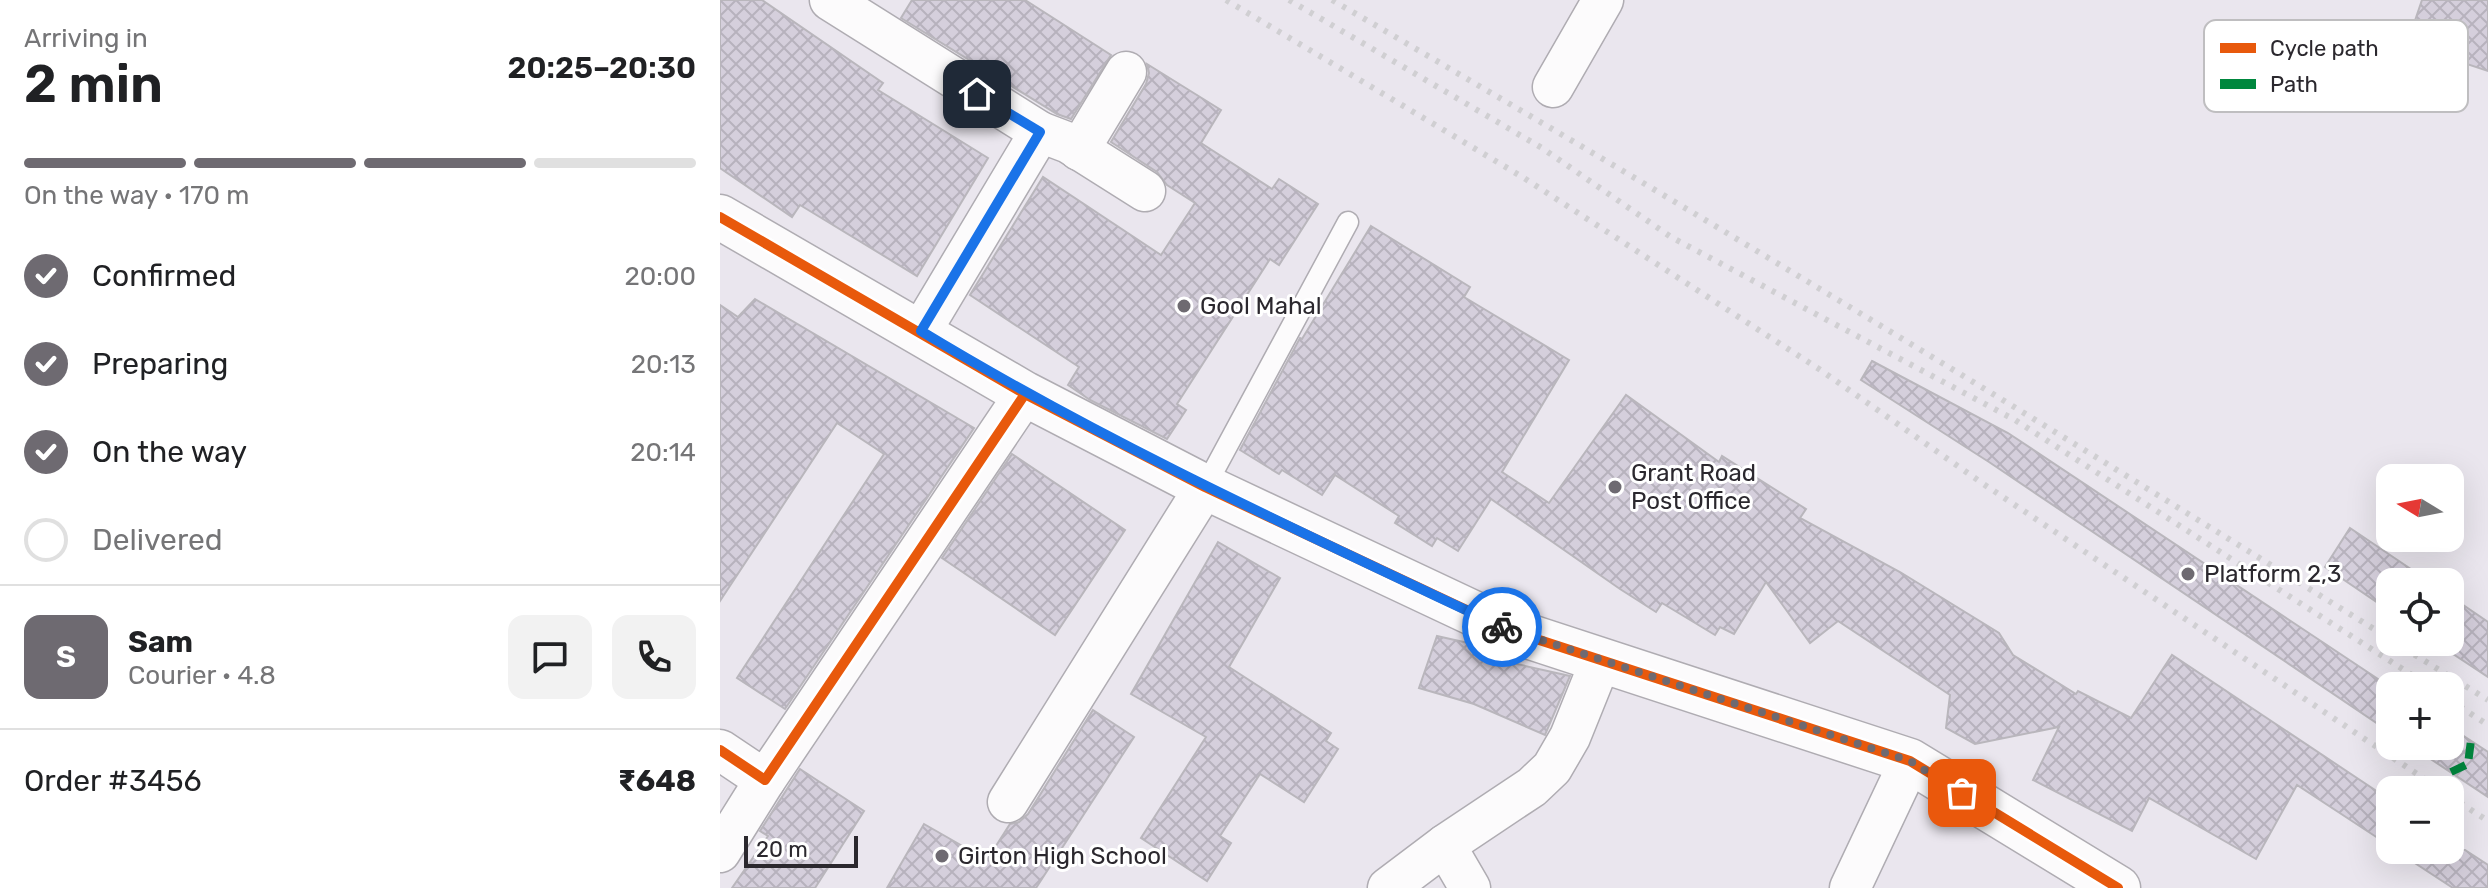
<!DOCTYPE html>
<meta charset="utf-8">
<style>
body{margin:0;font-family:Rubik,sans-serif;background:#f2f2f2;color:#202124;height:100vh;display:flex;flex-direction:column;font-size:30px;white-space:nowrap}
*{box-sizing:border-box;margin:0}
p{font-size:26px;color:#757577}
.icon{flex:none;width:44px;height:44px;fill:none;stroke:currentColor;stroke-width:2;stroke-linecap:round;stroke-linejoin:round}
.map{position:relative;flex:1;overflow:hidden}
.drawer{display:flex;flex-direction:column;background:#fff;width:720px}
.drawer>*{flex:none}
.needle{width:52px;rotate:280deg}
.fabs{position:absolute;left:1656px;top:464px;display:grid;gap:16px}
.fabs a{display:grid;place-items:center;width:88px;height:88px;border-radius:16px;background:#fff;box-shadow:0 8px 32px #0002;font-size:40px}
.scale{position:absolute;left:24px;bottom:20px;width:114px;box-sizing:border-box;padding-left:8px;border:4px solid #2b282e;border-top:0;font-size:22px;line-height:28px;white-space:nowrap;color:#2b282e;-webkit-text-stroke:6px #fff;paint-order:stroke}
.pin{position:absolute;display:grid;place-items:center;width:68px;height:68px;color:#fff;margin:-34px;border-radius:16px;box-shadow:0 4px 12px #0006}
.courier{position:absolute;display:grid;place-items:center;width:80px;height:80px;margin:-40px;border:6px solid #1a73e8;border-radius:50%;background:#fff;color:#222;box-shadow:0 2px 10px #0007}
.overview em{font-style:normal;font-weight:600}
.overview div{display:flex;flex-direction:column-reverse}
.overview{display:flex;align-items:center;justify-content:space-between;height:136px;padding:0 24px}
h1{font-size:52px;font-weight:600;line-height:60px}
.bar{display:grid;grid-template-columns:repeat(4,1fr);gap:12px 8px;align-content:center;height:96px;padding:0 24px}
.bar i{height:10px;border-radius:6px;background:#e0e0e0}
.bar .on{background:#6e6a71}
.bar p{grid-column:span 4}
.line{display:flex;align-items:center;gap:20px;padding:0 24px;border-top:2px solid #e0e0e0}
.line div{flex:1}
.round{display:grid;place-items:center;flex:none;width:84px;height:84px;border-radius:16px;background:#f2f2f2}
ol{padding:0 24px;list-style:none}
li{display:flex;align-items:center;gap:24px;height:88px}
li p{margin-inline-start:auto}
li .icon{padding:8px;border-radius:50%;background:#6e6a71;color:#fff;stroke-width:4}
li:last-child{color:#757577}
li i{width:44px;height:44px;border:4px solid #e0e0e0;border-radius:50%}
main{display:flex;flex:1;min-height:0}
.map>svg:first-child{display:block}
.building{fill:url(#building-cross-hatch);stroke:#b9b6bc;stroke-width:2}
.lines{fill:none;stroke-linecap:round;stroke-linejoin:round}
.lane-casing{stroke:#afacb2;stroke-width:23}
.street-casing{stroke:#afacb2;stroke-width:43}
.secondary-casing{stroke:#afacb2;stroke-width:47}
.lane{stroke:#fcfbfc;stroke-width:20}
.street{stroke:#fcfbfc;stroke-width:40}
.secondary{stroke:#fcfbfc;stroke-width:44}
.rail{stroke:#d0cfd2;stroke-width:6;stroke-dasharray:4 8;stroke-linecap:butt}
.quiet{stroke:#00873e;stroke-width:8;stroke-dasharray:16 8;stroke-linecap:butt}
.cycleway-casing{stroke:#fff;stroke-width:15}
.cycleway{stroke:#e8590c;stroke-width:10}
.done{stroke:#6e6a71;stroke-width:8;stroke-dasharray:0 14.4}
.route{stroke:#1a73e8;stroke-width:10}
.poi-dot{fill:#6e6a71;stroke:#fff;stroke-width:3}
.labels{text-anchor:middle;stroke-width:6;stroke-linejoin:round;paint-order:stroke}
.poi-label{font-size:24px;fill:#2b282e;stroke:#fff;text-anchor:start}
.key{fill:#fff;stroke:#bfbec0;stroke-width:2}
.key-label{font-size:22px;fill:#2b282e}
</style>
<main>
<section class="drawer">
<div class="overview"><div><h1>2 min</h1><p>Arriving in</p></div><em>20:25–20:30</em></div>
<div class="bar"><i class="on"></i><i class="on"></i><i class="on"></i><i></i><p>On the way · 170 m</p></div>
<ol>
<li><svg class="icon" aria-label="check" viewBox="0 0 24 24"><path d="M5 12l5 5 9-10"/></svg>Confirmed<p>20:00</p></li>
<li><svg class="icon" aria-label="check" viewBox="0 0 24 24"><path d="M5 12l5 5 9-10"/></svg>Preparing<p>20:13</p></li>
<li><svg class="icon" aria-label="check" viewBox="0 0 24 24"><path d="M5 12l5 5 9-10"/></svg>On the way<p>20:14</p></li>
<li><i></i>Delivered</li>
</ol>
<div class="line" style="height:144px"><b class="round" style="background:#6e6a71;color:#fff">S</b><div><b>Sam</b><p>Courier · 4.8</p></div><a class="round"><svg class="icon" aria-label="chat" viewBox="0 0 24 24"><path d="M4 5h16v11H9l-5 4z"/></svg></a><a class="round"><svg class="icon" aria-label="phone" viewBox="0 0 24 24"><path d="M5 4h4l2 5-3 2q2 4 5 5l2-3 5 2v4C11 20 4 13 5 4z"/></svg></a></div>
<div class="line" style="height:104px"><div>Order #3456</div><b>₹648</b></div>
</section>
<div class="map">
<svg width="1768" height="888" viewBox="0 0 1768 888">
<defs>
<pattern id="building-cross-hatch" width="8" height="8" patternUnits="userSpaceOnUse" patternTransform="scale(2)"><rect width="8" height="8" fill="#d5cfdc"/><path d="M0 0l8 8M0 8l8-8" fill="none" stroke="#b7b2bd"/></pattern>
</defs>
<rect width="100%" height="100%" fill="#eae6ee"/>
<!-- building -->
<g class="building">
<polygon points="0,0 42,0 163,83 158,90 268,158 197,276 80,205 72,217 0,168"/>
<polygon points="192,0 305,0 391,55 351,119 337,114 181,18"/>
<polygon points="1702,0 1768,0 1768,71 1687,44"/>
<polygon points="427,64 501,110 481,143 552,189 559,179 598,204 559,265 550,259 457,404 466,410 447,439 370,400 348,385 359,367 250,295 323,177 441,255 475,203 447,185 437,172 391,142 426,84 429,73"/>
<polygon points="651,226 750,287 744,297 849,360 782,472 829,503 906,395 999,462 1002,456 1086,509 1080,518 1180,572 1279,633 1293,655 1356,694 1358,691 1411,718 1452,655 1670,800 1670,846 1577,785 1536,859 1429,798 1412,831 1313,780 1339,727 1255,744 1226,728 1230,695 1118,621 1090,643 1046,582 1014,634 1000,627 995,635 942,603 936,612 900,589 771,499 738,551 717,538 712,546 675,523 679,516 615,475 602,495 562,470 559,474 520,450 580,338 582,339"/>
<polygon points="35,299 254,428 65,709 17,678 164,454 117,423 0,601 0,305 18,317"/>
<polygon points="1152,361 1288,433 1670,687 1670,732 1269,462 1141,380"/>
<polygon points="292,454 405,530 335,635 222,558"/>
<polygon points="1630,528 1710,582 1670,582 1670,611 1605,567"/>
<polygon points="498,542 560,578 509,667 611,733 606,741 618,749 584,802 540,774 500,836 511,843 487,881 421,838 486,737 411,694"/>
<polygon points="1730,596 1768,622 1768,677 1730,652"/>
<polygon points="717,636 766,647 772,649 770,658 850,676 825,735 754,704 699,688"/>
<polygon points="373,710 414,737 316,888 167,888 204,824 267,860 290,824 299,822 308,814"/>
<polygon points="1730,727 1768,752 1768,797 1691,746 1730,746"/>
<polygon points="80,769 144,811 95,888 12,888 48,836 40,831"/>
<polygon points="1675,850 1745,850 1768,865 1768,888 1733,888"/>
</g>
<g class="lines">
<!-- lane casing -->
<g class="lane-casing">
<polyline id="lane" points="485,487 628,222"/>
</g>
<!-- street casing -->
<g class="street-casing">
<g id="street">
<polyline points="110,0 320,132 201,331"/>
<polyline points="833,87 883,0"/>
<polyline points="320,132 349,143 425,191"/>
<polyline points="359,150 406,72"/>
<polyline points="0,750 45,780 305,394"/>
<polyline points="288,802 485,487"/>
<polyline points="725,845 750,888"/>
<polyline points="0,852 45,780"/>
<polyline points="668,888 725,845 812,787 832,768 850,737 881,660"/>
<polyline points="1130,888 1190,761"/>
</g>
</g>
<!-- secondary casing -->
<g class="secondary-casing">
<polyline id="secondary" points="0,217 305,394 485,487 789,630 1190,761 1398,888"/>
</g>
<!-- lane -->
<use href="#lane" class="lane"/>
<!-- street -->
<use href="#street" class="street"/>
<!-- secondary -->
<use href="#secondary" class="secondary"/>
<!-- rail -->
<g class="rail">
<polyline points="506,0 804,178 1099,369 1262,483 1721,790"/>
<polyline points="569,0 822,148 951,237 1295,420 1709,686"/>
<path d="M612,0C969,207 1320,421 1670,639"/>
<polyline points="1674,642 1768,700"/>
<polyline points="1730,700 1768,725"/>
<polyline points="1730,796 1768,821"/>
</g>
<!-- quiet -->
<polyline class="quiet" points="1731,772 1748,764 1751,740"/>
<!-- cycleway casing -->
<g class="cycleway-casing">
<g id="cycleway">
<polyline points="0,217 305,394 485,487 789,630 1190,761 1398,888"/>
<polyline points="0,750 45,780 305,394"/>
</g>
</g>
<!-- cycleway -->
<use href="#cycleway" class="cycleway"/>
</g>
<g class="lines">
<!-- done -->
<polyline class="done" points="782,627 1190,761 1242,793"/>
<!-- route -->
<path class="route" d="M257,94L320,132L201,331C387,444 585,534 782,627"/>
</g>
<!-- markers -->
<g class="poi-dot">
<circle cx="464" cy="306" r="8"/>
<circle cx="895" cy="487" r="8"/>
<circle cx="1468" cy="574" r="8"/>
<circle cx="222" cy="856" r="8"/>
</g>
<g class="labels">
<!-- poi labels -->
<g class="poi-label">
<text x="480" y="314">Gool Mahal</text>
<text x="911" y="481">Grant Road<tspan x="911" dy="28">Post Office</tspan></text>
<text x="1484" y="582">Platform 2,3</text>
<text x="238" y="864">Girton High School</text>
</g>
</g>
<!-- legend -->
<rect x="1484" y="20" width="264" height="92" rx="12" class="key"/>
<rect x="1500" y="43" width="36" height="10" fill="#e8590c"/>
<rect x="1500" y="79" width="36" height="10" fill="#00873e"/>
<g class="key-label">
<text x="1550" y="56">Cycle path</text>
<text x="1550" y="92">Path</text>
</g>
</svg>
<div class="fabs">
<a><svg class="needle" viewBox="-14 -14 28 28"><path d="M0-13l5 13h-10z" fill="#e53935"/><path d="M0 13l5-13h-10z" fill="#757577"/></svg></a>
<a><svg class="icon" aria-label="locate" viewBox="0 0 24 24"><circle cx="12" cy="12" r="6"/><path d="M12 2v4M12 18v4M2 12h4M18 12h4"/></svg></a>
<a>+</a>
<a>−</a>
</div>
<div class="scale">20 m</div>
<div class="pin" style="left:1242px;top:793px;background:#ea580c"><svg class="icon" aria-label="bag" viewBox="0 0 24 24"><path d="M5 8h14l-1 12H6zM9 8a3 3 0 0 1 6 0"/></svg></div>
<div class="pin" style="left:257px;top:94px;background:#1f2937"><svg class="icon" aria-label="home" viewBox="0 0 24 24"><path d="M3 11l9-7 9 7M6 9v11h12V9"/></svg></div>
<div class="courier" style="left:782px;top:627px"><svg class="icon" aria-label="bike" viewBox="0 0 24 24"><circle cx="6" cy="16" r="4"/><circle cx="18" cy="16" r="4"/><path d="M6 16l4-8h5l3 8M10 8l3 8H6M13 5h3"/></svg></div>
</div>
</main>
